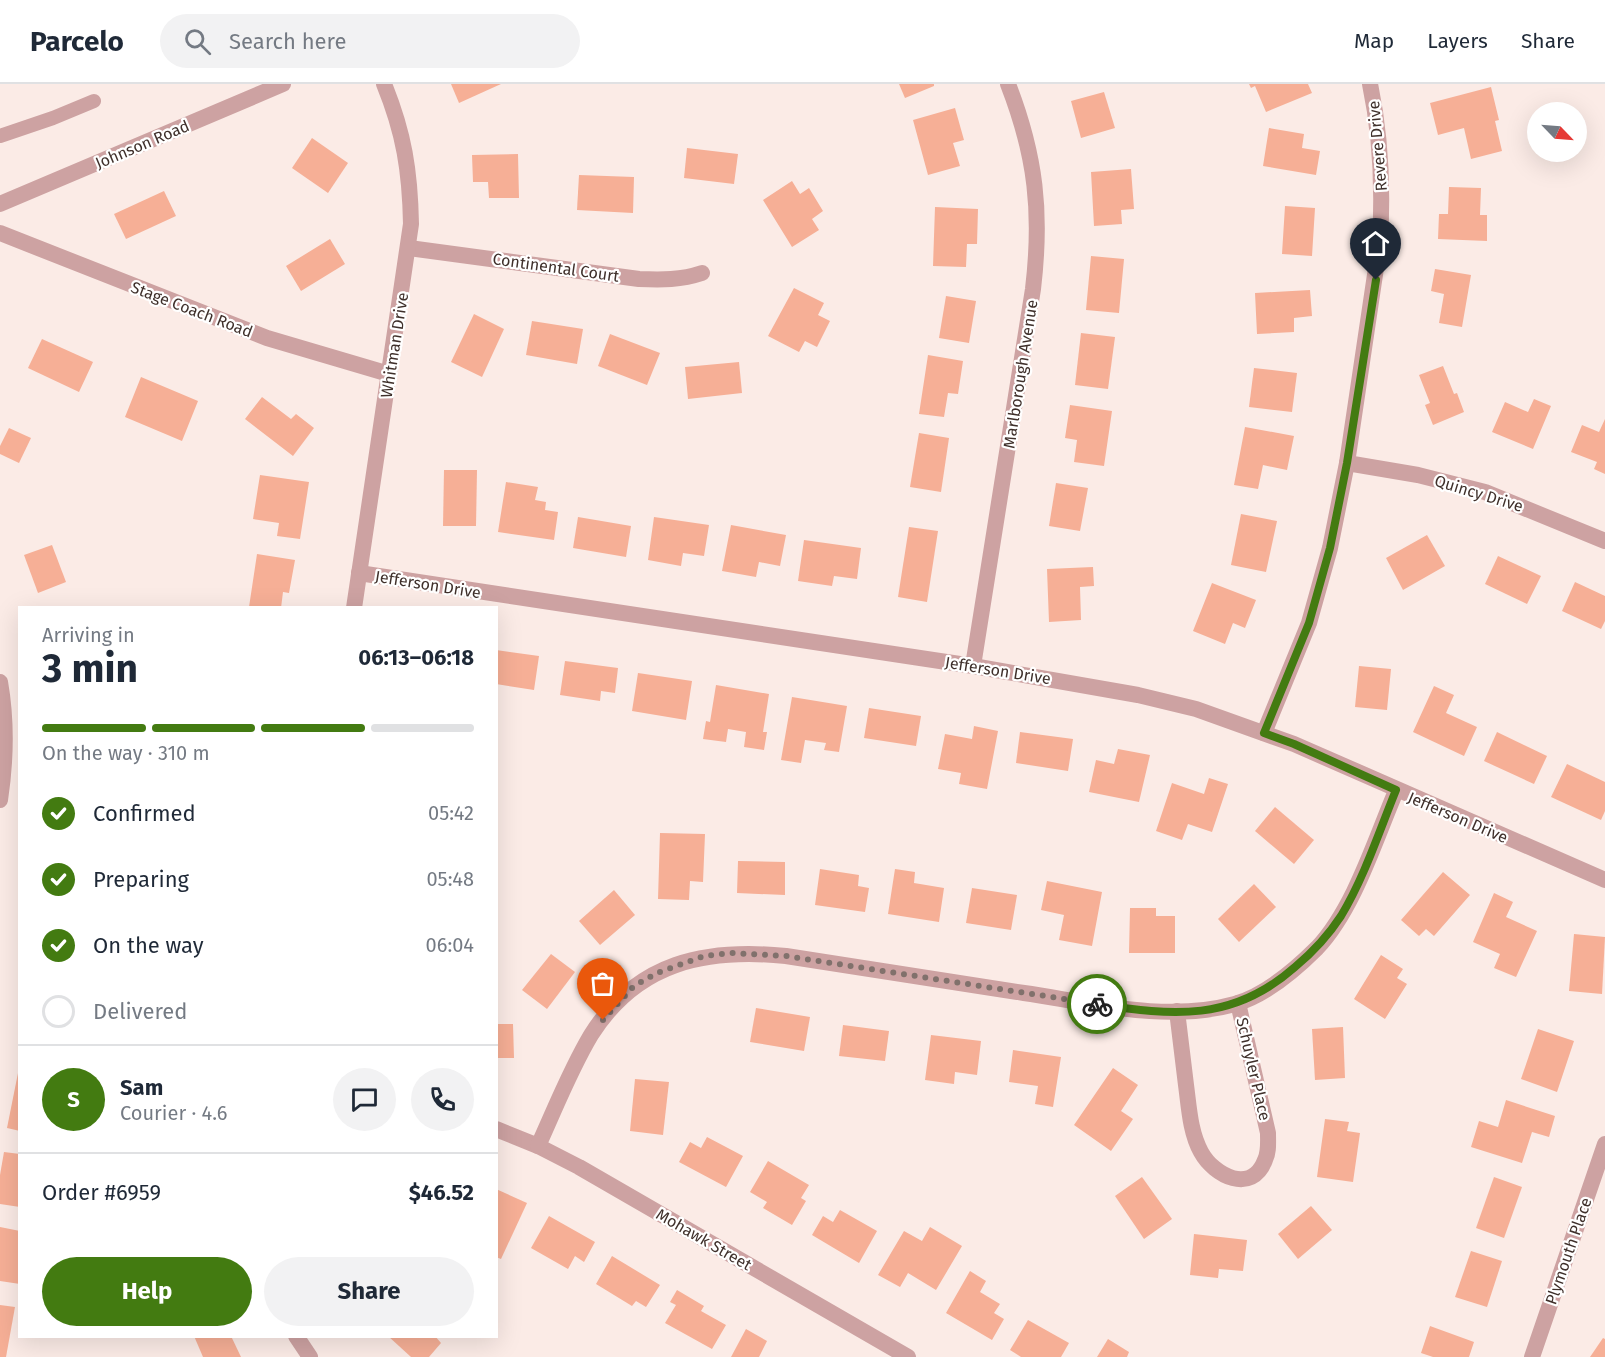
<!DOCTYPE html>
<meta charset="utf-8">
<style>
body{margin:0;font-family:"Fira Sans",sans-serif;background:#f2f2f3;color:#1f2937;height:100vh;display:flex;flex-direction:column;font-size:22px;white-space:nowrap}
*{box-sizing:border-box;margin:0}
p{font-size:20px;color:#747a83}
.icon{flex:none;width:33px;height:33px;fill:none;stroke:currentColor;stroke-width:2;stroke-linecap:round;stroke-linejoin:round}
.map{position:relative;flex:1;overflow:hidden}
.details{position:absolute;left:18px;top:522px;width:480px;height:732px;display:flex;flex-direction:column;background:#fff;border-radius:0px;box-shadow:0 6px 24px #0002}
.details>*{flex:none}
.needle{width:39px;rotate:115deg}
.fabs{position:absolute;left:1527px;top:18px;display:grid;gap:12px}
.fabs a{display:grid;place-items:center;width:60px;height:60px;border-radius:50%;background:#fff;box-shadow:0 6px 24px #0002;font-size:30px}
.pin{position:absolute;display:grid;place-items:center;width:51px;height:51px;color:#fff;margin:-62px -26px;border-radius:50% 50% 50% 0;rotate:-45deg;box-shadow:0 0 6px #0007}
.pin .icon{rotate:45deg}
.courier{position:absolute;display:grid;place-items:center;width:60px;height:60px;margin:-30px;border:4px solid #437b11;border-radius:50%;background:#fff;color:#222;box-shadow:0 2px 8px #0007}
.headline em{font-style:normal;font-weight:700}
.headline div{display:flex;flex-direction:column-reverse}
.headline{display:flex;align-items:center;justify-content:space-between;height:102px;padding:0 24px}
h1{font-size:39px;font-weight:700;line-height:45px}
.bar{display:grid;grid-template-columns:repeat(4,1fr);gap:9px 6px;align-content:center;height:72px;padding:0 24px}
.bar i{height:8px;border-radius:4px;background:#e0e1e3}
.bar .selected{background:#437b11}
.bar p{grid-column:span 4}
.line{display:flex;align-items:center;gap:15px;padding:0 24px;border-top:2px solid #e0e1e3}
.line div{flex:1}
.round{display:grid;place-items:center;flex:none;width:63px;height:63px;border-radius:32px;background:#f2f2f3}
ol{padding:0 24px;list-style:none}
li{display:flex;align-items:center;gap:18px;height:66px}
li p{margin-inline-start:auto}
li .icon{padding:6px;border-radius:50%;background:#437b11;color:#fff;stroke-width:4}
li:last-child{color:#747a83}
li i{width:33px;height:33px;border:3px solid #e0e1e3;border-radius:50%}
.button{display:flex;gap:12px;margin-top:auto;padding:12px 24px}
.button a{flex:1;height:69px;border-radius:36px;background:#437b11;color:#fff;font-size:24px;font-weight:700;line-height:69px;text-align:center}
.button a+a{background:#f2f2f3;color:#1f2937}
header{display:flex;align-items:center;gap:36px;box-sizing:border-box;height:84px;padding:0 30px;background:#fff;border-bottom:2px solid #e0e1e3}
header strong{font-size:28px}
nav{display:flex;gap:33px;margin-inline-start:auto;font-size:21px}
.search{width:420px;height:54px;background:#f2f2f3;display:flex;align-items:center;gap:15px;box-sizing:border-box;padding:0 21px;border-radius:33px;color:#747a83;font-size:22px}
.map>svg:first-child{display:block}
.building{fill:#f6af96}
.lines{fill:none;stroke-linecap:round;stroke-linejoin:round}
.service{stroke:#cda2a2;stroke-width:14}
.minor{stroke:#cda2a2;stroke-width:16}
.tertiary{stroke:#cda2a2;stroke-width:16}
.done{stroke:#81716c;stroke-width:6;stroke-dasharray:0 10.8}
.route{stroke:#437b11;stroke-width:8}
.labels{text-anchor:middle;stroke-width:4.5;stroke-linejoin:round;paint-order:stroke}
.street-label{font-size:16px;fill:#3f302b;stroke:#fff}
</style>
<header>
<strong>Parcelo</strong>
<div class="search"><svg class="icon" aria-label="search" viewBox="0 0 24 24"><circle cx="10" cy="10" r="6"/><path d="M15 15l6 6"/></svg>Search here</div>
<nav><a>Map</a><a>Layers</a><a>Share</a></nav>
</header>
<div class="map">
<svg width="1605" height="1273" viewBox="0 0 1605 1273">
<rect width="100%" height="100%" fill="#fbebe6"/>
<!-- building -->
<g class="building">
<polygon points="451,0 501,0 459,19"/>
<polygon points="899,0 934,0 934,2 905,14"/>
<polygon points="1249,0 1308,0 1312,9 1266,28 1255,2 1251,4"/>
<polygon points="1491,3 1499,36 1495,37 1502,67 1471,75 1464,44 1438,51 1430,19"/>
<polygon points="1104,8 1115,44 1081,54 1071,17"/>
<polygon points="955,24 964,56 953,59 960,82 928,91 913,36"/>
<polygon points="1269,44 1304,50 1302,64 1320,67 1316,91 1263,82"/>
<polygon points="312,54 348,79 328,109 292,84"/>
<polygon points="687,64 738,70 734,100 684,94"/>
<polygon points="518,70 519,114 489,114 488,98 473,98 472,71"/>
<polygon points="1131,85 1134,125 1121,126 1122,140 1094,142 1091,88"/>
<polygon points="579,91 634,93 633,129 577,126"/>
<polygon points="792,97 800,110 809,104 823,127 812,135 819,146 792,163 763,116"/>
<polygon points="1449,103 1481,104 1480,131 1487,131 1487,157 1438,155 1439,130 1448,130"/>
<polygon points="164,107 176,132 126,155 114,130"/>
<polygon points="1285,122 1315,124 1312,172 1282,170"/>
<polygon points="935,123 978,125 977,160 967,160 966,183 933,182"/>
<polygon points="330,155 345,180 301,207 286,182"/>
<polygon points="1091,172 1124,175 1119,229 1086,226"/>
<polygon points="1435,185 1471,191 1462,243 1439,239 1444,210 1431,207"/>
<polygon points="794,204 824,219 818,231 830,237 817,263 805,257 799,268 768,252"/>
<polygon points="1310,206 1312,232 1294,234 1294,248 1257,250 1255,209"/>
<polygon points="946,212 976,217 969,259 939,254"/>
<polygon points="474,230 504,245 482,293 451,278"/>
<polygon points="532,237 583,245 577,280 526,271"/>
<polygon points="1081,249 1115,253 1108,305 1075,301"/>
<polygon points="610,250 660,269 647,301 598,282"/>
<polygon points="42,255 93,278 79,308 28,284"/>
<polygon points="928,271 963,277 958,310 948,309 944,333 919,330"/>
<polygon points="739,278 742,309 688,315 685,283"/>
<polygon points="1443,282 1454,310 1457,309 1464,328 1433,341 1425,321 1430,319 1419,291"/>
<polygon points="1254,284 1297,289 1292,328 1249,323"/>
<polygon points="141,293 198,317 182,357 125,333"/>
<polygon points="262,313 291,335 296,330 314,344 293,372 245,335"/>
<polygon points="1534,315 1551,322 1533,365 1492,348 1505,318 1528,328"/>
<polygon points="1070,321 1112,327 1104,382 1074,378 1077,356 1065,354"/>
<polygon points="1605,335 1605,390 1594,385 1597,378 1571,368 1582,341 1599,348"/>
<polygon points="1245,343 1294,352 1287,386 1263,381 1258,405 1234,401"/>
<polygon points="9,344 31,354 19,379 0,370 0,362"/>
<polygon points="919,349 949,354 941,408 910,403"/>
<polygon points="444,386 477,386 476,442 443,442"/>
<polygon points="260,391 309,398 300,455 277,452 279,439 253,435"/>
<polygon points="506,398 538,403 535,416 546,418 545,426 558,428 554,456 498,448"/>
<polygon points="1056,399 1088,404 1080,447 1049,442"/>
<polygon points="1241,430 1277,437 1266,488 1231,481"/>
<polygon points="578,433 631,442 626,473 573,464"/>
<polygon points="654,433 709,441 704,472 683,469 681,482 648,476"/>
<polygon points="731,441 786,451 780,482 759,478 756,493 722,487"/>
<polygon points="909,443 938,447 927,518 898,513"/>
<polygon points="1427,451 1445,482 1403,506 1386,474"/>
<polygon points="804,456 861,464 857,495 834,492 832,502 798,497"/>
<polygon points="52,461 66,498 38,509 24,471"/>
<polygon points="257,470 295,476 289,509 283,508 281,524 249,523"/>
<polygon points="1498,472 1541,492 1527,520 1485,500"/>
<polygon points="1093,483 1094,502 1080,503 1081,536 1049,538 1047,485"/>
<polygon points="1575,498 1605,512 1605,537 1601,545 1562,527"/>
<polygon points="1212,499 1256,516 1245,544 1233,539 1225,560 1193,547"/>
<polygon points="496,566 539,572 534,606 496,600"/>
<polygon points="565,577 618,584 615,609 601,607 600,617 560,611"/>
<polygon points="1359,582 1391,585 1387,626 1355,623"/>
<polygon points="638,589 692,597 686,636 632,627"/>
<polygon points="716,601 769,610 763,648 767,648 764,666 744,663 746,648 728,645 726,658 703,655 706,637 710,638"/>
<polygon points="1434,602 1454,611 1446,629 1477,643 1464,672 1413,648"/>
<polygon points="792,613 847,622 839,668 824,666 826,659 805,656 801,679 781,676"/>
<polygon points="869,624 921,632 916,662 864,654"/>
<polygon points="974,642 998,647 987,705 959,700 961,689 938,685 945,650 972,655"/>
<polygon points="1020,648 1073,655 1068,687 1016,679"/>
<polygon points="1497,648 1547,672 1534,700 1484,677"/>
<polygon points="1118,665 1150,671 1139,718 1089,708 1096,676 1114,680"/>
<polygon points="1567,680 1605,698 1605,727 1601,736 1551,713"/>
<polygon points="1209,694 1228,700 1212,748 1188,740 1182,756 1156,747 1172,699 1204,710"/>
<polygon points="1275,723 1314,756 1294,780 1255,747"/>
<polygon points="660,749 705,750 703,798 690,797 689,816 658,815"/>
<polygon points="738,777 785,778 785,811 737,809"/>
<polygon points="820,785 859,791 858,802 869,804 865,828 815,821"/>
<polygon points="895,785 915,788 914,799 944,804 939,838 888,830"/>
<polygon points="1443,788 1470,811 1434,852 1426,845 1419,852 1401,836"/>
<polygon points="1047,797 1102,808 1092,862 1059,856 1064,831 1041,826"/>
<polygon points="1254,800 1276,823 1239,858 1218,835"/>
<polygon points="972,804 1017,811 1011,846 966,839"/>
<polygon points="614,806 635,831 600,861 579,837"/>
<polygon points="1494,809 1513,818 1506,833 1537,847 1516,893 1494,884 1500,870 1473,858"/>
<polygon points="1130,824 1156,824 1156,832 1175,832 1175,869 1129,869"/>
<polygon points="1574,850 1605,853 1602,910 1569,907"/>
<polygon points="551,870 575,888 547,925 522,906"/>
<polygon points="1381,871 1403,885 1397,894 1407,900 1385,935 1354,915"/>
<polygon points="756,924 810,933 804,967 750,958"/>
<polygon points="496,940 513,940 514,974 496,974"/>
<polygon points="843,941 889,947 885,977 839,972"/>
<polygon points="1343,943 1345,994 1315,996 1312,945"/>
<polygon points="1538,945 1574,957 1557,1008 1521,995"/>
<polygon points="931,951 981,957 977,991 955,988 954,1000 925,996"/>
<polygon points="1013,966 1061,973 1053,1023 1035,1020 1038,1002 1009,998"/>
<polygon points="1113,984 1138,1001 1121,1027 1133,1035 1111,1067 1074,1041"/>
<polygon points="18,989 20,989 20,1047 7,1044"/>
<polygon points="635,995 669,998 663,1051 630,1047"/>
<polygon points="1506,1016 1555,1032 1549,1053 1532,1048 1522,1079 1471,1063 1479,1037 1498,1043"/>
<polygon points="1325,1035 1349,1038 1347,1047 1360,1049 1353,1098 1317,1093"/>
<polygon points="707,1053 743,1072 726,1103 679,1078 690,1058 701,1064"/>
<polygon points="4,1068 20,1070 20,1123 0,1120 0,1091"/>
<polygon points="768,1077 809,1101 801,1114 806,1117 792,1141 763,1124 767,1118 750,1108"/>
<polygon points="1142,1093 1172,1135 1144,1155 1115,1112"/>
<polygon points="1494,1093 1522,1103 1504,1154 1476,1144"/>
<polygon points="496,1105 527,1119 501,1175 496,1173"/>
<polygon points="1311,1122 1332,1146 1298,1175 1278,1150"/>
<polygon points="840,1126 877,1147 859,1179 812,1151 823,1132 833,1138"/>
<polygon points="549,1132 595,1158 584,1178 575,1172 568,1185 531,1164"/>
<polygon points="0,1143 20,1147 20,1200 0,1197"/>
<polygon points="930,1143 962,1162 936,1206 908,1189 900,1203 878,1191 904,1147 922,1157"/>
<polygon points="1194,1150 1247,1156 1243,1187 1219,1185 1218,1194 1190,1191"/>
<polygon points="1471,1167 1502,1177 1487,1223 1455,1213"/>
<polygon points="612,1172 660,1201 646,1223 636,1217 632,1222 596,1200"/>
<polygon points="970,1187 986,1197 980,1208 1000,1220 994,1229 1004,1235 992,1256 946,1229"/>
<polygon points="677,1206 704,1222 701,1227 726,1241 712,1265 665,1239 676,1221 670,1218"/>
<polygon points="0,1221 15,1223 6,1273 0,1273"/>
<polygon points="1028,1236 1069,1259 1061,1273 1021,1273 1010,1266"/>
<polygon points="1430,1242 1474,1258 1469,1273 1433,1273 1421,1269"/>
<polygon points="746,1245 767,1257 759,1273 731,1273"/>
<polygon points="194,1252 231,1252 241,1273 203,1273"/>
<polygon points="388,1252 435,1252 441,1259 429,1273 411,1273"/>
<polygon points="1603,1254 1605,1255 1605,1273 1590,1273"/>
<polygon points="1108,1255 1129,1268 1127,1273 1097,1273"/>
</g>
<g class="lines">
<!-- service -->
<polyline class="service" points="0,52 53,34 94,17"/>
<!-- minor -->
<g class="minor">
<polyline points="0,149 267,254 389,290"/>
<path d="M409,164L639,195C662,196 681,196 702,189"/>
<polyline points="1347,379 1418,391 1485,408 1605,457"/>
<polyline points="359,489 973,582 1138,611 1196,625 1294,660 1605,796"/>
<path d="M973,582L1033,205C1042,129 1036,72 1008,0"/>
<path d="M0,598C7,638 6,676 0,716"/>
<path d="M1264,649L1309,539L1330,464L1347,379L1380,157C1383,104 1381,52 1370,0"/>
<path d="M1177,927C1180,952 1183,976 1186,1001C1189,1023 1190,1048 1201,1068C1214,1092 1252,1111 1265,1076C1269,1068 1268,1059 1268,1049L1238,919"/>
<polyline points="496,1045 538,1062 579,1083 908,1273"/>
<path d="M538,1062C555,1025 570,986 591,951C637,878 705,864 786,872C865,884 944,896 1024,909C1092,919 1167,939 1235,920C1266,911 1295,886 1317,864C1354,825 1375,756 1396,707"/>
<polyline points="1532,1273 1605,1060"/>
</g>
<!-- tertiary -->
<g class="tertiary">
<polyline points="0,120 283,0"/>
<path d="M354,524L411,140C410,87 404,49 384,0"/>
<polyline points="296,1252 310,1273"/>
</g>
</g>
<g class="lines">
<!-- done -->
<polyline class="done" points="603,936 634,902 657,889 704,872 732,869 786,872 1097,920"/>
<!-- route -->
<path class="route" d="M1097,920C1173,932 1233,938 1295,883C1313,868 1328,852 1341,832C1364,794 1379,748 1396,706L1294,660L1264,649L1309,539L1330,464L1347,379L1376,196"/>
</g>
<g class="labels">
<!-- street labels -->
<g class="street-label">
<text transform="translate(142 60) rotate(-23)" y="6">Johnson Road</text>
<text transform="translate(1377 62) rotate(-95)" y="6">Revere Drive</text>
<text transform="translate(556 183) rotate(8)" y="6">Continental Court</text>
<text transform="translate(192 225) rotate(21)" y="6">Stage Coach Road</text>
<text transform="translate(394 261) rotate(-81)" y="6">Whitman Drive</text>
<text transform="translate(1020 290) rotate(-81)" y="6">Marlborough Avenue</text>
<text transform="translate(1479 409) rotate(17)" y="6">Quincy Drive</text>
<text transform="translate(428 500) rotate(9)" y="6">Jefferson Drive</text>
<text transform="translate(998 586) rotate(9)" y="6">Jefferson Drive</text>
<text transform="translate(1458 733) rotate(23)" y="6">Jefferson Drive</text>
<text transform="translate(1254 985) rotate(77)" y="6">Schuyler Place</text>
<text transform="translate(704 1155) rotate(30)" y="6">Mohawk Street</text>
<text transform="translate(1568 1167) rotate(-71)" y="6">Plymouth Place</text>
</g>
</g>
</svg>
<div class="fabs">
<a><svg class="needle" viewBox="-14 -14 28 28"><path d="M0-13l5 13h-10z" fill="#e53935"/><path d="M0 13l5-13h-10z" fill="#747a83"/></svg></a>
</div>
<div class="pin" style="left:603px;top:936px;background:#ea580c"><svg class="icon" aria-label="bag" viewBox="0 0 24 24"><path d="M5 8h14l-1 12H6zM9 8a3 3 0 0 1 6 0"/></svg></div>
<div class="pin" style="left:1376px;top:196px;background:#1f2937"><svg class="icon" aria-label="home" viewBox="0 0 24 24"><path d="M3 11l9-7 9 7M6 9v11h12V9"/></svg></div>
<div class="courier" style="left:1097px;top:920px"><svg class="icon" aria-label="bike" viewBox="0 0 24 24"><circle cx="6" cy="16" r="4"/><circle cx="18" cy="16" r="4"/><path d="M6 16l4-8h5l3 8M10 8l3 8H6M13 5h3"/></svg></div>
<section class="details">
<div class="headline"><div><h1>3 min</h1><p>Arriving in</p></div><em>06:13–06:18</em></div>
<div class="bar"><i class="selected"></i><i class="selected"></i><i class="selected"></i><i></i><p>On the way · 310 m</p></div>
<ol>
<li><svg class="icon" aria-label="check" viewBox="0 0 24 24"><path d="M5 12l5 5 9-10"/></svg>Confirmed<p>05:42</p></li>
<li><svg class="icon" aria-label="check" viewBox="0 0 24 24"><path d="M5 12l5 5 9-10"/></svg>Preparing<p>05:48</p></li>
<li><svg class="icon" aria-label="check" viewBox="0 0 24 24"><path d="M5 12l5 5 9-10"/></svg>On the way<p>06:04</p></li>
<li><i></i>Delivered</li>
</ol>
<div class="line" style="height:108px"><b class="round" style="background:#437b11;color:#fff">S</b><div><b>Sam</b><p>Courier · 4.6</p></div><a class="round"><svg class="icon" aria-label="chat" viewBox="0 0 24 24"><path d="M4 5h16v11H9l-5 4z"/></svg></a><a class="round"><svg class="icon" aria-label="phone" viewBox="0 0 24 24"><path d="M5 4h4l2 5-3 2q2 4 5 5l2-3 5 2v4C11 20 4 13 5 4z"/></svg></a></div>
<div class="line" style="height:78px"><div>Order #6959</div><b>$46.52</b></div>
<div class="button"><a>Help</a><a>Share</a></div>
</section>
</div>
